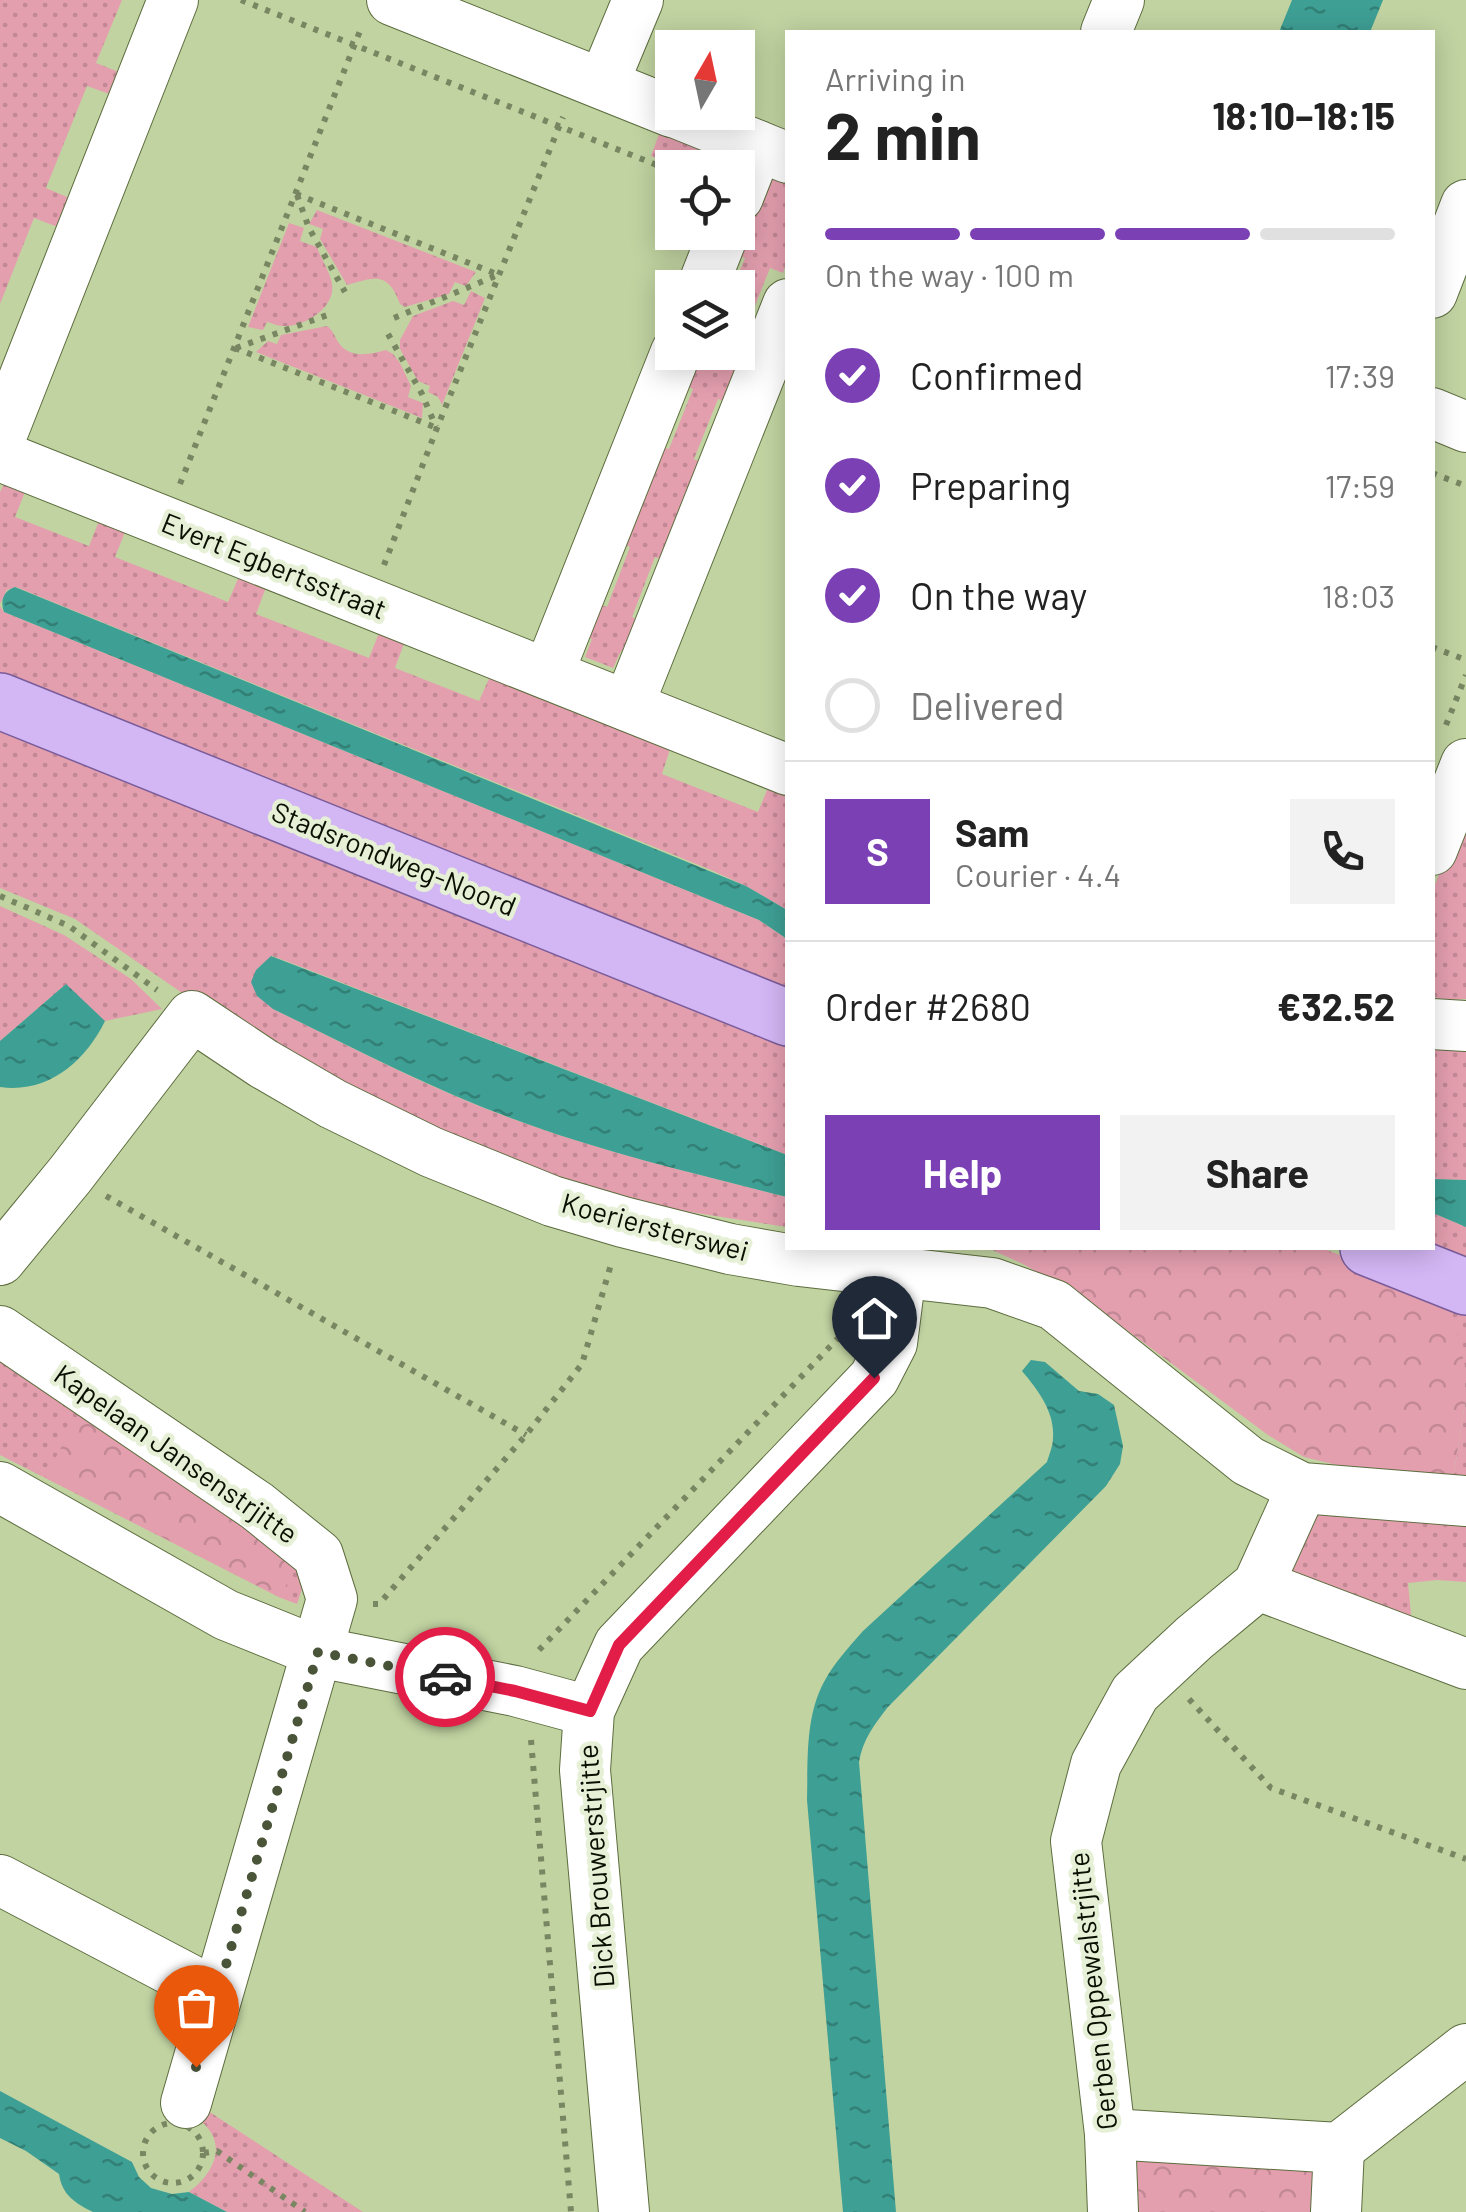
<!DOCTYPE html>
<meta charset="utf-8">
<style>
body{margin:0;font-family:Barlow,sans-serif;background:#f2f2f2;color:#222;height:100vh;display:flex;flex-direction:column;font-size:38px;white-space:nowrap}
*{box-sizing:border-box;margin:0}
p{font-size:32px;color:#767676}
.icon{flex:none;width:55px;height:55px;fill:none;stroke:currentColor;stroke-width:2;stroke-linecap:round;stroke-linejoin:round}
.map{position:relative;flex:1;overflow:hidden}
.panel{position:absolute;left:785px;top:30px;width:650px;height:1220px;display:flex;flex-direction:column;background:#fff;border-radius:0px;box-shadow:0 5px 25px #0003}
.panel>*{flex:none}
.needle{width:65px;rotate:9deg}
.fabs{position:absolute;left:655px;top:30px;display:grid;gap:20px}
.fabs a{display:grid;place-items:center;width:100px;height:100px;border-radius:0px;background:#fff;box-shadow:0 5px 25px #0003;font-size:50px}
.pin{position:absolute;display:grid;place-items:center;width:85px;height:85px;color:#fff;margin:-102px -42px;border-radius:50% 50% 50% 0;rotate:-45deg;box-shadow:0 0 10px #0007}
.pin .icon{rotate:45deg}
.courier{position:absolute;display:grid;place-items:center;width:100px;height:100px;margin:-50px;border:8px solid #e11d48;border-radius:50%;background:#fff;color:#222;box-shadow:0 2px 12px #0007}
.head em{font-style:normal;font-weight:700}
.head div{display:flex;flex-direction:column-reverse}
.head{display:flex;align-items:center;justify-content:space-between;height:170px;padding:0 40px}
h1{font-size:65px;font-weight:700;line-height:75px}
.bar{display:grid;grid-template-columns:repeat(4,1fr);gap:15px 10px;align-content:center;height:120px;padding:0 40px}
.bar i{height:12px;border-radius:8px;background:#e0e0e0}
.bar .selected{background:#7c40b5}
.bar p{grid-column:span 4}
.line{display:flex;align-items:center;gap:25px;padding:0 40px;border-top:2px solid #e0e0e0}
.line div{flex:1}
.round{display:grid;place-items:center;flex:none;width:105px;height:105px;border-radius:0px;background:#f2f2f2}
ol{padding:0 40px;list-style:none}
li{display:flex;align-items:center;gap:30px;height:110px}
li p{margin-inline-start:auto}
li .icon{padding:10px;border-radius:50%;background:#7c40b5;color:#fff;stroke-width:4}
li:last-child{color:#767676}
li i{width:55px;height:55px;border:5px solid #e0e0e0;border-radius:50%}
.button{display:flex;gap:20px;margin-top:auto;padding:20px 40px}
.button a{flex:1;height:115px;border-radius:0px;background:#7c40b5;color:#fff;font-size:40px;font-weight:700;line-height:115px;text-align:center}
.button a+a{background:#f2f2f2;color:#222}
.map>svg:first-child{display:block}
.grass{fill:url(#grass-dots)}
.forest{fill:url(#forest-crowns)}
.water{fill:url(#water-ripples)}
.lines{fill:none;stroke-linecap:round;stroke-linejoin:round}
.minor-casing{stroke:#5d6d3f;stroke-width:52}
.major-casing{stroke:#795c9a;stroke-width:58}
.path{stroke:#788662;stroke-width:6;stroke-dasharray:5 8;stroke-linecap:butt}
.minor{stroke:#fff;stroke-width:50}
.major{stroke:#d3b6f4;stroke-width:55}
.done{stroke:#495439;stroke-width:10;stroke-dasharray:0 18}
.route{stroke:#e11d48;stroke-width:12}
.labels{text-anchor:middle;stroke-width:9;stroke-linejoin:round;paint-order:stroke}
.street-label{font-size:28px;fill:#090f01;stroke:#e6f0d6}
</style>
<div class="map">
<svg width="1466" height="2212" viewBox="0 0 1466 2212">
<defs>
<pattern id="grass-dots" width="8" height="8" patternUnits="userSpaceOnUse" patternTransform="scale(2.5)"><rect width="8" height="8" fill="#e49faf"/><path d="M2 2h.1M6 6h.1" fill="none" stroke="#c28895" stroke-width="1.8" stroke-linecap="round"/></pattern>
<pattern id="forest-crowns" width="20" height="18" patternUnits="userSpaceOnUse" patternTransform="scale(2.5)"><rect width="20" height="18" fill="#e49faf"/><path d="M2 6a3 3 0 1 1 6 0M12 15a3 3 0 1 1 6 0" fill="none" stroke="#c28895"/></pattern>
<pattern id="water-ripples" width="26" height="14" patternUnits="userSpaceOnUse" patternTransform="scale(2.5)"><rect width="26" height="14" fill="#3e9f94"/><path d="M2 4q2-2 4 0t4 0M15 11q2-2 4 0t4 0" fill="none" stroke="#328076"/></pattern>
</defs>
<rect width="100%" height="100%" fill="#c1d3a1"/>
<!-- grass -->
<g class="grass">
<polygon points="0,0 122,0 96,63 124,74 115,96 87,86 46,188 74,200 63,229 34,218 0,304"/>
<polygon points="662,126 722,155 728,167 681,167 651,156"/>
<polygon points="787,177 787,262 783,273 770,268 746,328 759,334 731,404 718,399 694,459 707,465 669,562 655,557 632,617 644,623 632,655 621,651 613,668 585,657 592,639 580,634 593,602 607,607 630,547 617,541 655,445 669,449 693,389 681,384 693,353 738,352 738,288 733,287 745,258 732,253 760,188 772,178"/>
<path d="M317,210L476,272L466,286L455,282L449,294L405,307L400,304C388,271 375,277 347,285L320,239L323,229L309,224Z"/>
<path d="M289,223L304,228L300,241L317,247C321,259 330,272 332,284C336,308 303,328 282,326C277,326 272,323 267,322L263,330L248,327Z"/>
<polygon points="471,291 485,298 442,405 438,397 428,392 430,386 418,381 400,349 400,340 413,316 453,301 464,305"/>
<path d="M327,326C332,329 334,335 337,340C347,359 369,355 386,350L393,354L400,363L411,386L408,397L423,403L422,418L256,352L268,341L277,344L281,335Z"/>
<polygon points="5,482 27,487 15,517 89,546 101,516 127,527 115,557 228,602 241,572 268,582 256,614 369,658 381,628 406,638 395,668 479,701 492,672 672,743 662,774 758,812 770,783 787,789 787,816 785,822 788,824 787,910 746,886 711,870 16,587 7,590 0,604 0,492"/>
<polygon points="0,606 4,612 759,920 787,939 787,992 0,679"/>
<path d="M0,720L787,1033V1155L286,961L272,956L256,970L273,1009C358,1050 441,1095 530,1125C614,1155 701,1175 787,1197V1227L677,1210L606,1193L454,1143L214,1015L75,919L0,888Z"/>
<polygon points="1466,807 1466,999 1447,1000 1433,997 1432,892"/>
<polygon points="0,906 64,935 131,979 162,1009 105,1021 65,985 0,1041"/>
<polygon points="1432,1041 1466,1041 1466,1180 1433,1179"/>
<polygon points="1433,1213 1466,1227 1466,1263 1432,1248"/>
<polygon points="1448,1298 1466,1305 1466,1480 1453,1479 1465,1403"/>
<polygon points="0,1343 309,1567 297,1604 281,1598 0,1455"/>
<polygon points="1314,1511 1466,1515 1466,1582 1437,1580 1408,1583 1411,1614 1407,1625 1301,1583 1287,1567"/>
<path d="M205,2109L363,2212H227L189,2192C213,2174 229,2145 201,2121Z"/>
</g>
<!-- forest -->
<g class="forest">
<polygon points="988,1248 1322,1248 1448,1298 1465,1366 1465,1403 1453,1479 1337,1465 1304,1457 1268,1435 1086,1300 1023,1264"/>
<polygon points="86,1402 300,1551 281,1598 45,1477"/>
<polygon points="1130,2148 1317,2169 1316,2212 1136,2212"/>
</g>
<!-- water -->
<g class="water">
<polygon points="1292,0 1383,0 1370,32 1279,32"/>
<path d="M15,587L746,886L787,910V939L759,920L4,612C0,601 3,591 15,587Z"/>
<path d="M271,956L787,1155V1197C701,1175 614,1155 530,1125C441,1094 358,1050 273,1009L257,996L251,982L256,970Z"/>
<path d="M66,984L105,1021C85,1062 47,1094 0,1087V1041Z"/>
<polygon points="1433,1179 1466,1180 1466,1227 1433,1213"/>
<path d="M1031,1360L1045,1362L1079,1391L1098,1394L1114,1405L1123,1446L1120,1464L1106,1486L888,1707C874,1725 863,1739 859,1762L896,2212H843L807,1800C808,1761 805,1717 824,1682C834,1663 849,1647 863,1631L1047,1462C1049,1455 1053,1446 1053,1438C1055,1412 1038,1390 1022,1371Z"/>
<path d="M0,2091L132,2162L139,2177L151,2188L172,2194L189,2192L227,2212H93C75,2203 62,2195 59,2174L26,2151L0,2138Z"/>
</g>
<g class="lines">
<!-- minor casing -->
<g class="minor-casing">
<g id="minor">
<polyline points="392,0 672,112"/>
<polyline points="1106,32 1119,0"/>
<polyline points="603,84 638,0"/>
<polyline points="674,112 788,158"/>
<polyline points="738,197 758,146"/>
<polyline points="702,288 724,232"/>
<polyline points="1432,293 1466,205"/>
<polyline points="1432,413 1466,427"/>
<polyline points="0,439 173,0"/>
<polyline points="0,456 788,770"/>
<polyline points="548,674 676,352"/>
<polyline points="628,706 788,304"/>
<polyline points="1432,850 1466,764"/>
<polyline points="1432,1024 1466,1026"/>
<polyline points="0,1260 70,1175 192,1016 264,1064 333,1104 431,1152 552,1201 623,1222 730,1249 799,1261 992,1283 1054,1305 1248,1461 1302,1488 1466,1501"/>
<polyline points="0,1331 257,1506 318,1555 332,1599 186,2103"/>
<polyline points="0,1487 226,1615 318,1652 515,1691 589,1711"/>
<polyline points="1258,1585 1466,1664"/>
<polyline points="0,1880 217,1994"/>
<polyline points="1110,2134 1339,2148 1336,2212"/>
<polyline points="1339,2148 1466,2049"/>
<polyline points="624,2212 585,1770 589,1711 619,1645 874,1378 892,1343 901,1272"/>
<polyline points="1113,2212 1110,2134 1076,1841 1096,1764 1135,1693 1194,1638 1258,1585 1302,1488"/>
</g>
</g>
<!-- major casing -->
<g class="major-casing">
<g id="major">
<polyline points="0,701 788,1018"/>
<polyline points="1368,1248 1466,1287"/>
</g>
</g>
<!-- path -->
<g class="path">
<polyline points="241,0 672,171"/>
<polyline points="296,194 499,275"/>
<polyline points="297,195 309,228 345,292"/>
<polyline points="394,318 498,275"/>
<polyline points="388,334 422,394 436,427"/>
<polyline points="235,348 437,428"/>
<polyline points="236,348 333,313"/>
<polyline points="1432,473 1466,486"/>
<polyline points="180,484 360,31"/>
<polyline points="384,565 437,428 563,117"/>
<polyline points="1432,647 1466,660"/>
<polyline points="1446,725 1466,675"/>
<polyline points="0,896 69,926 157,990"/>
<polyline points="106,1196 526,1435"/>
<polyline points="373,1604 379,1604 526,1435 582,1364 612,1261"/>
<polyline points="539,1650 845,1331"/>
<polyline points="1189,1699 1271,1788 1466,1859"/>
<polyline points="531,1740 571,2212"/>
<circle cx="173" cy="2153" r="30"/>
<polyline points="204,2153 217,2151 305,2212"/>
</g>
<!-- minor -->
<use href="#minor" class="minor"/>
<!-- major -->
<use href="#major" class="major"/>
</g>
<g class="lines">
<!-- done -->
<polyline class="done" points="196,2067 318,1652 445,1677"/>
<!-- route -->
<polyline class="route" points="445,1677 515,1691 590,1711 619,1645 874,1378"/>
</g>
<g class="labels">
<!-- street labels -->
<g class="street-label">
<text transform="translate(274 566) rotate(22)" y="10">Evert Egbertsstraat</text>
<text transform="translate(394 859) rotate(22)" y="10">Stadsrondweg-Noord</text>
<text transform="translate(655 1227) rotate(15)" y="10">Koeriersterswei</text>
<text transform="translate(176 1454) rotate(35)" y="10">Kapelaan Jansenstrjitte</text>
<text transform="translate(596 1866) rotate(-94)" y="10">Dick Brouwerstrjitte</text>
<text transform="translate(1093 1991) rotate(-96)" y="10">Gerben Oppewalstrjitte</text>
</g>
</g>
</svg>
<div class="fabs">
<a><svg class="needle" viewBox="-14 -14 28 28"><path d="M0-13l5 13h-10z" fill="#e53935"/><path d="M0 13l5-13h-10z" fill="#767676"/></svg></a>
<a><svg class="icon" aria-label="locate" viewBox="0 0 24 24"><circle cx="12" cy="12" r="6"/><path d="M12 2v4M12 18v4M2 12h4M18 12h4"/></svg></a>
<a><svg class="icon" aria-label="layers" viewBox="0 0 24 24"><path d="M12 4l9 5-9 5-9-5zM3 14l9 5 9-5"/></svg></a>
</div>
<div class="pin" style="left:196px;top:2067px;background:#ea580c"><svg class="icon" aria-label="bag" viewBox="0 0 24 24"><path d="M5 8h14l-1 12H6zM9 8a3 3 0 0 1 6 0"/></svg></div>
<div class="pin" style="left:874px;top:1378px;background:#1f2937"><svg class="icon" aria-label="home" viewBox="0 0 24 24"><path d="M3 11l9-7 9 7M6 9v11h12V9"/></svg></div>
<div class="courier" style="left:445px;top:1677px"><svg class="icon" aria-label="car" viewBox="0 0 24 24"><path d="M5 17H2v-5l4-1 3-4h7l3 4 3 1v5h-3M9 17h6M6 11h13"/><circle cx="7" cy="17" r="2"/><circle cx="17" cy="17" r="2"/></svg></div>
<section class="panel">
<div class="head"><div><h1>2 min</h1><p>Arriving in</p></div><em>18:10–18:15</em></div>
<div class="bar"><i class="selected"></i><i class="selected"></i><i class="selected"></i><i></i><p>On the way · 100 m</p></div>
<ol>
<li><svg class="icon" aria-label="check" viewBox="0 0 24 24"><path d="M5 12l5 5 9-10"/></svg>Confirmed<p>17:39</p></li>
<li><svg class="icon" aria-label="check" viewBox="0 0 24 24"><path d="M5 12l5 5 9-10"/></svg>Preparing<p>17:59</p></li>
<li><svg class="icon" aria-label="check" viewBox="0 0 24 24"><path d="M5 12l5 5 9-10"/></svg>On the way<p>18:03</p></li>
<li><i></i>Delivered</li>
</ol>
<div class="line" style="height:180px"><b class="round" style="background:#7c40b5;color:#fff">S</b><div><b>Sam</b><p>Courier · 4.4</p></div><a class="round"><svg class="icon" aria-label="phone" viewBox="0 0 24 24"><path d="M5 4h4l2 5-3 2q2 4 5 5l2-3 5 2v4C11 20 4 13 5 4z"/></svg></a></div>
<div class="line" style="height:130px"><div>Order #2680</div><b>€32.52</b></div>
<div class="button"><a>Help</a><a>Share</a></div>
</section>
</div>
